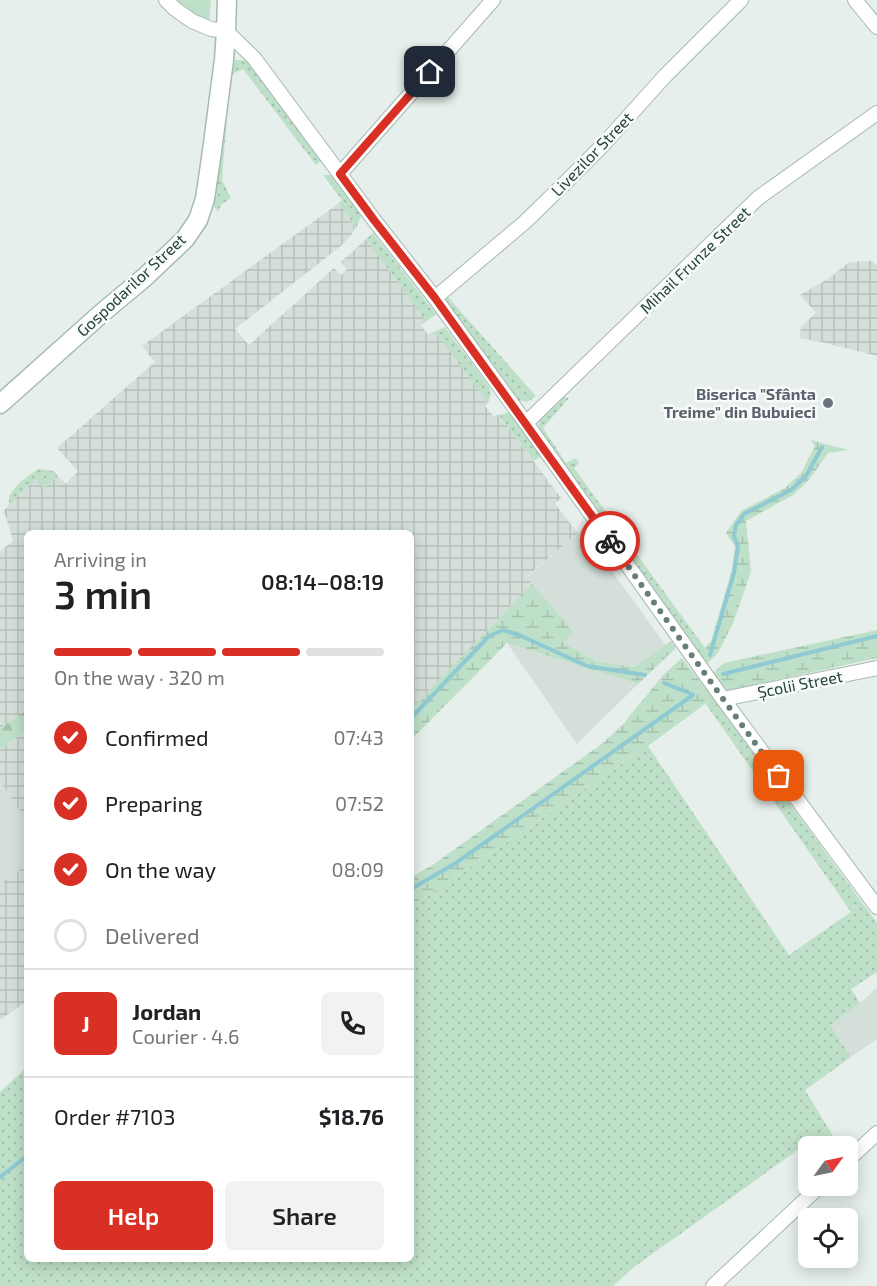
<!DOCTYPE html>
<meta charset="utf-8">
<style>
body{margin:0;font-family:"Exo 2",sans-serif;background:#f2f2f2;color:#202124;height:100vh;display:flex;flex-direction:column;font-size:22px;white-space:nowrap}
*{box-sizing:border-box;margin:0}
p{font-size:20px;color:#757577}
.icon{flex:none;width:33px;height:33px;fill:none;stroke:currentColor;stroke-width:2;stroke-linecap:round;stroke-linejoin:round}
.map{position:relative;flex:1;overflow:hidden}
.sheet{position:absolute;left:24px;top:530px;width:390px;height:732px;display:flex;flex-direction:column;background:#fff;border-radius:9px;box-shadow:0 3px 15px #0003}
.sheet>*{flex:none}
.needle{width:39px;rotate:57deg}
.tools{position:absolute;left:798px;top:1136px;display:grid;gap:12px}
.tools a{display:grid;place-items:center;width:60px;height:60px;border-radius:9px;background:#fff;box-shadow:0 3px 15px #0003;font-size:30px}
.pin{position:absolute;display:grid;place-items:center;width:51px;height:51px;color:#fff;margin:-26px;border-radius:12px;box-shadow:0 3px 9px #0006}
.courier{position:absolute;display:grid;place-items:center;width:60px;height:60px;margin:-30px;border:4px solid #d93025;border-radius:50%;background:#fff;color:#222;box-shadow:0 2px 8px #0007}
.head em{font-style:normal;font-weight:600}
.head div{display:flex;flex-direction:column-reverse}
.head{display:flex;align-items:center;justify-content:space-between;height:102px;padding:0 30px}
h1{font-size:39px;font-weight:600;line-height:45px}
.bar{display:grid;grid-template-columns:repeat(4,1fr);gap:9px 6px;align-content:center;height:72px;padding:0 30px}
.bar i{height:8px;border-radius:4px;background:#e0e0e0}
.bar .on{background:#d93025}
.bar p{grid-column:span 4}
.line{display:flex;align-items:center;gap:15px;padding:0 30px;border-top:2px solid #e0e0e0}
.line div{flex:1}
.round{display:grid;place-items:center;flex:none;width:63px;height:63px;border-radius:9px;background:#f2f2f2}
ol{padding:0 30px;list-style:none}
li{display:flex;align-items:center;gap:18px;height:66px}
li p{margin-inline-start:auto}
li .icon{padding:6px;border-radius:50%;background:#d93025;color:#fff;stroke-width:4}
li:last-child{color:#757577}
li i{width:33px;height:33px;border:3px solid #e0e0e0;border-radius:50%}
.action{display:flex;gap:12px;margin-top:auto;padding:12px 30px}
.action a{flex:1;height:69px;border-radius:9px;background:#d93025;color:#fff;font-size:24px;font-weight:600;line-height:69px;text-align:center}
.action a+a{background:#f2f2f2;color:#202124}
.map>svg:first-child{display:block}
.built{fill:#d4dfda}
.industrial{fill:url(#industrial-grid)}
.grass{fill:url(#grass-dots)}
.forest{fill:url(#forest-firs)}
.wetland{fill:url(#wetland-marsh)}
.garden{fill:#bfe0c8}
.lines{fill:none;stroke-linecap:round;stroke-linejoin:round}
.stream{stroke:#8ec9d4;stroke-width:4}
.street-casing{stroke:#a8b8b2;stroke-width:16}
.secondary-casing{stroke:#a4bbb3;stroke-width:21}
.street{stroke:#fff;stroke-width:14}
.secondary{stroke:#fff;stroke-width:18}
.done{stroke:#687f78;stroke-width:6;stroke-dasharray:0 10.8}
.route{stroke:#d93025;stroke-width:8}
.worship-dot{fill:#6b7280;stroke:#f7fbf9;stroke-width:2}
.labels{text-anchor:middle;stroke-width:5;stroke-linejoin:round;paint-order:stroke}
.street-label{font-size:16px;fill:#24423a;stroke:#f7fbf9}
.worship-label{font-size:16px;font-weight:bold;fill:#5b616d;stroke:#f7fbf9;text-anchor:end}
</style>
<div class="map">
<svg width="877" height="1286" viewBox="0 0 877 1286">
<defs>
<pattern id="industrial-grid" width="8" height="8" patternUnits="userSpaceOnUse" patternTransform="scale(1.5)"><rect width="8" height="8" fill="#d4dfda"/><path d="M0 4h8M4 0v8" fill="none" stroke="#b6c1bc"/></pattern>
<pattern id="grass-dots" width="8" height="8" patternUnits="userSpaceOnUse" patternTransform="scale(1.5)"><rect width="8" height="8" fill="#bfe0c8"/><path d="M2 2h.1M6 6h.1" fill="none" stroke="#a4c1ad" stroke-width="1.8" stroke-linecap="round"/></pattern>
<pattern id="forest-firs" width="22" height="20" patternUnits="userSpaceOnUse" patternTransform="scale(1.5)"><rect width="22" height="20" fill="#bfe0c8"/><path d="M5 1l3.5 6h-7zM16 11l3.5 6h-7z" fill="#a4c1ad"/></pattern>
<pattern id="wetland-marsh" width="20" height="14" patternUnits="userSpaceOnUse" patternTransform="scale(1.5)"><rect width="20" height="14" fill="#bfe0c8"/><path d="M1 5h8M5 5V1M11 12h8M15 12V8" fill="none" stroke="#a4c1ad"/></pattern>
</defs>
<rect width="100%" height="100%" fill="#e6efeb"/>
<!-- built -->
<g class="built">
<polygon points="582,530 666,646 635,667 597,661 563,643 574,632 526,578"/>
<polygon points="507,643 562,660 638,684 577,744"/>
<polygon points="0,782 27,821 27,860 16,874 0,884"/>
<polygon points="877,988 877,1039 851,1057 829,1025 860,1003"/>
</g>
<!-- industrial -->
<g class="industrial">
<polygon points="339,203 355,226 352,234 341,246 235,329 249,345 334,268 341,275 347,269 341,262 366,239 425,318 421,325 428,335 437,333 486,399 485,406 493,416 499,415 561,498 555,504 578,533 526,577 532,584 411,709 411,532 27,532 27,710 0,728 0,551 13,541 6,517 3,512 18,494 36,478 44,488 58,476 66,484 78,471 57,448 155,362 142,346"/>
<polygon points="872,261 877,265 877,356 821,342 799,338 801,327 816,313 800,295 828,279 849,262"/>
<polygon points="27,731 27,821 0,782 0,749"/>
<polygon points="27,860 27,1001 0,1020 0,884 16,874"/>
</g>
<!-- grass -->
<g class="grass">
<polygon points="235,60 243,60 251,63 321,161 316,165 243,69 236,72 230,77 222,180 231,198 221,205 218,212 213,205 230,64"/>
<polygon points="323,175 330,175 343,188 361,216 357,226 352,234 355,226 339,203 342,200"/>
<polygon points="373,233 436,314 421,325 424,318 366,239"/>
<polygon points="447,296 536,396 527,402 517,400 441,301"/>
<path d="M445,327L490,388C491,396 491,400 485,406V399L437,334L428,335Z"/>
<polygon points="564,397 569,398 543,428 566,463 575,458 579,463 574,468 705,648 699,653 538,428 539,419"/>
<polygon points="509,412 541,456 534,461 499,415"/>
<polygon points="38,469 54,471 58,476 44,488 36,479 9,505 9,496 19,483"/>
<polygon points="713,698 877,923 877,972 851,989 860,1003 830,1025 851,1057 805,1090 833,1136 843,1146 813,1146 809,1142 634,1267 613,1286 0,1286 0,1092 27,1067 27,1258 411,1258 411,907 648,746 789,955 851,912 706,704"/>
</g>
<!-- forest -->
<polygon class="forest" points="27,710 27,731 0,749 0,728"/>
<!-- wetland -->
<g class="wetland">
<polygon points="811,440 848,450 828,453 808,481 793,495 746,521 751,571 734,621 718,653 707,664 699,653 711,641 731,573 735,547 726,533 741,511 785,488 801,473 815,446"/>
<polygon points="532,584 574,632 563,643 597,661 635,667 671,641 676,648 638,684 507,643 411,740 411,709"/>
<polygon points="877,630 877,658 726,691 713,673 724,663"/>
<polygon points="682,658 713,698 648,746 411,907 411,877 434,864 603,743 624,723 664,674"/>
</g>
<!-- garden -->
<polygon class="garden" points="173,0 211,0 209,21 199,17"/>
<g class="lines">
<!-- stream -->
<g class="stream">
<polyline points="710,655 734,573 738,546 734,536 736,525 744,514 791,490 806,476 822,447"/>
<polyline points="723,674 877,636"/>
<polyline points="664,683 692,694"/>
<polyline points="411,718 489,636 503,630 519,635 587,666 645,675"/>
<polyline points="411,889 456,863 693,695"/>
<polyline points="0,1177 27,1156"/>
</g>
<!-- street casing -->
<g class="street-casing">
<g id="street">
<polyline points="166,0 175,9 192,21 211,29 226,31 254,58 374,220 435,298 526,423 723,699 877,907"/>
<polyline points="855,0 877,27"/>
<polyline points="340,174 493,0"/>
<polyline points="435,298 525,222 566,182 602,146 664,77 741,0"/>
<polyline points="526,423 758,198 877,113"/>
<polyline points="723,699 877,668"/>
<polyline points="848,1160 877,1133"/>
<polyline points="713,1286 821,1185"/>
</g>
</g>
<!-- secondary casing -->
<g class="secondary-casing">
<polyline id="secondary" points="0,404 103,312 145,277 185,239 198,220 205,199 212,151 224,60 226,31 227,0"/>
</g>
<!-- street -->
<use href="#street" class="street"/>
<!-- secondary -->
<use href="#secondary" class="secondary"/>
</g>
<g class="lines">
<!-- done -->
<polyline class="done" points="610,541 723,699 779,776"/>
<!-- route -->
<polyline class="route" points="430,72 340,174 374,220 435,298 610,541"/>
</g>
<!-- markers -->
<circle class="worship-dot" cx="828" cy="403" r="6"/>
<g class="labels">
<!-- street labels -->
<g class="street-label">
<text transform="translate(592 154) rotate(-46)" y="6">Livezilor Street</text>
<text transform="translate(695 260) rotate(-44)" y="6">Mihail Frunze Street</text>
<text transform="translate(131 285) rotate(-43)" y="6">Gospodarilor Street</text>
<text transform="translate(800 684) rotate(-11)" y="6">Școlii Street</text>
</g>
<!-- worship labels -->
<g class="worship-label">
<text x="816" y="400">Biserica "Sfânta<tspan x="816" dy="18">Treime" din Bubuieci</tspan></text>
</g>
</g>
</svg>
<div class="tools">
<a><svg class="needle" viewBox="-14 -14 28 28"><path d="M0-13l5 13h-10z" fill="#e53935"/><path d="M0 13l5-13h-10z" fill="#757577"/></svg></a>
<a><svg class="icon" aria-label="locate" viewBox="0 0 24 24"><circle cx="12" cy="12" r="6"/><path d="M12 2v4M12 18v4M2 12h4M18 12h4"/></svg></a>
</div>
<div class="pin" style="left:779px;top:776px;background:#ea580c"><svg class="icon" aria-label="bag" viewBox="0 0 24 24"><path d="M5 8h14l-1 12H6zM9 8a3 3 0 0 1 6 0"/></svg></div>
<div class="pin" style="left:430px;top:72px;background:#1f2937"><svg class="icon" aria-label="home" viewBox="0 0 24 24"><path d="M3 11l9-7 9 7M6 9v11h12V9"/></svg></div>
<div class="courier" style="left:610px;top:541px"><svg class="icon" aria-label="bike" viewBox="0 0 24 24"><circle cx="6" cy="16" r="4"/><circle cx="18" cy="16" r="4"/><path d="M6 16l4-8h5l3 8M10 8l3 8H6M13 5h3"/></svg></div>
<section class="sheet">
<div class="head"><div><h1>3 min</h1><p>Arriving in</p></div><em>08:14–08:19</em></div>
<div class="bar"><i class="on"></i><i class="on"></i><i class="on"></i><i></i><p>On the way · 320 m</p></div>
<ol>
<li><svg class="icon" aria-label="check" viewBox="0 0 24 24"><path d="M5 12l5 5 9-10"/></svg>Confirmed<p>07:43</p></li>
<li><svg class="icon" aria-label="check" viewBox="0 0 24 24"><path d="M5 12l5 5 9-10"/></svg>Preparing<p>07:52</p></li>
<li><svg class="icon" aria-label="check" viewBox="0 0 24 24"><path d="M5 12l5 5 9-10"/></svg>On the way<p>08:09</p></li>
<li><i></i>Delivered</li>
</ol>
<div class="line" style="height:108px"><b class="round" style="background:#d93025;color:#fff">J</b><div><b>Jordan</b><p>Courier · 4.6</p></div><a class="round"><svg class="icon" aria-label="phone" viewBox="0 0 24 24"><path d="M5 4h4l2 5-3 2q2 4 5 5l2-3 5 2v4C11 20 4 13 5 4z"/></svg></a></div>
<div class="line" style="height:78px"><div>Order #7103</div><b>$18.76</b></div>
<div class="action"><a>Help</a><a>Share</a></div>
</section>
</div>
